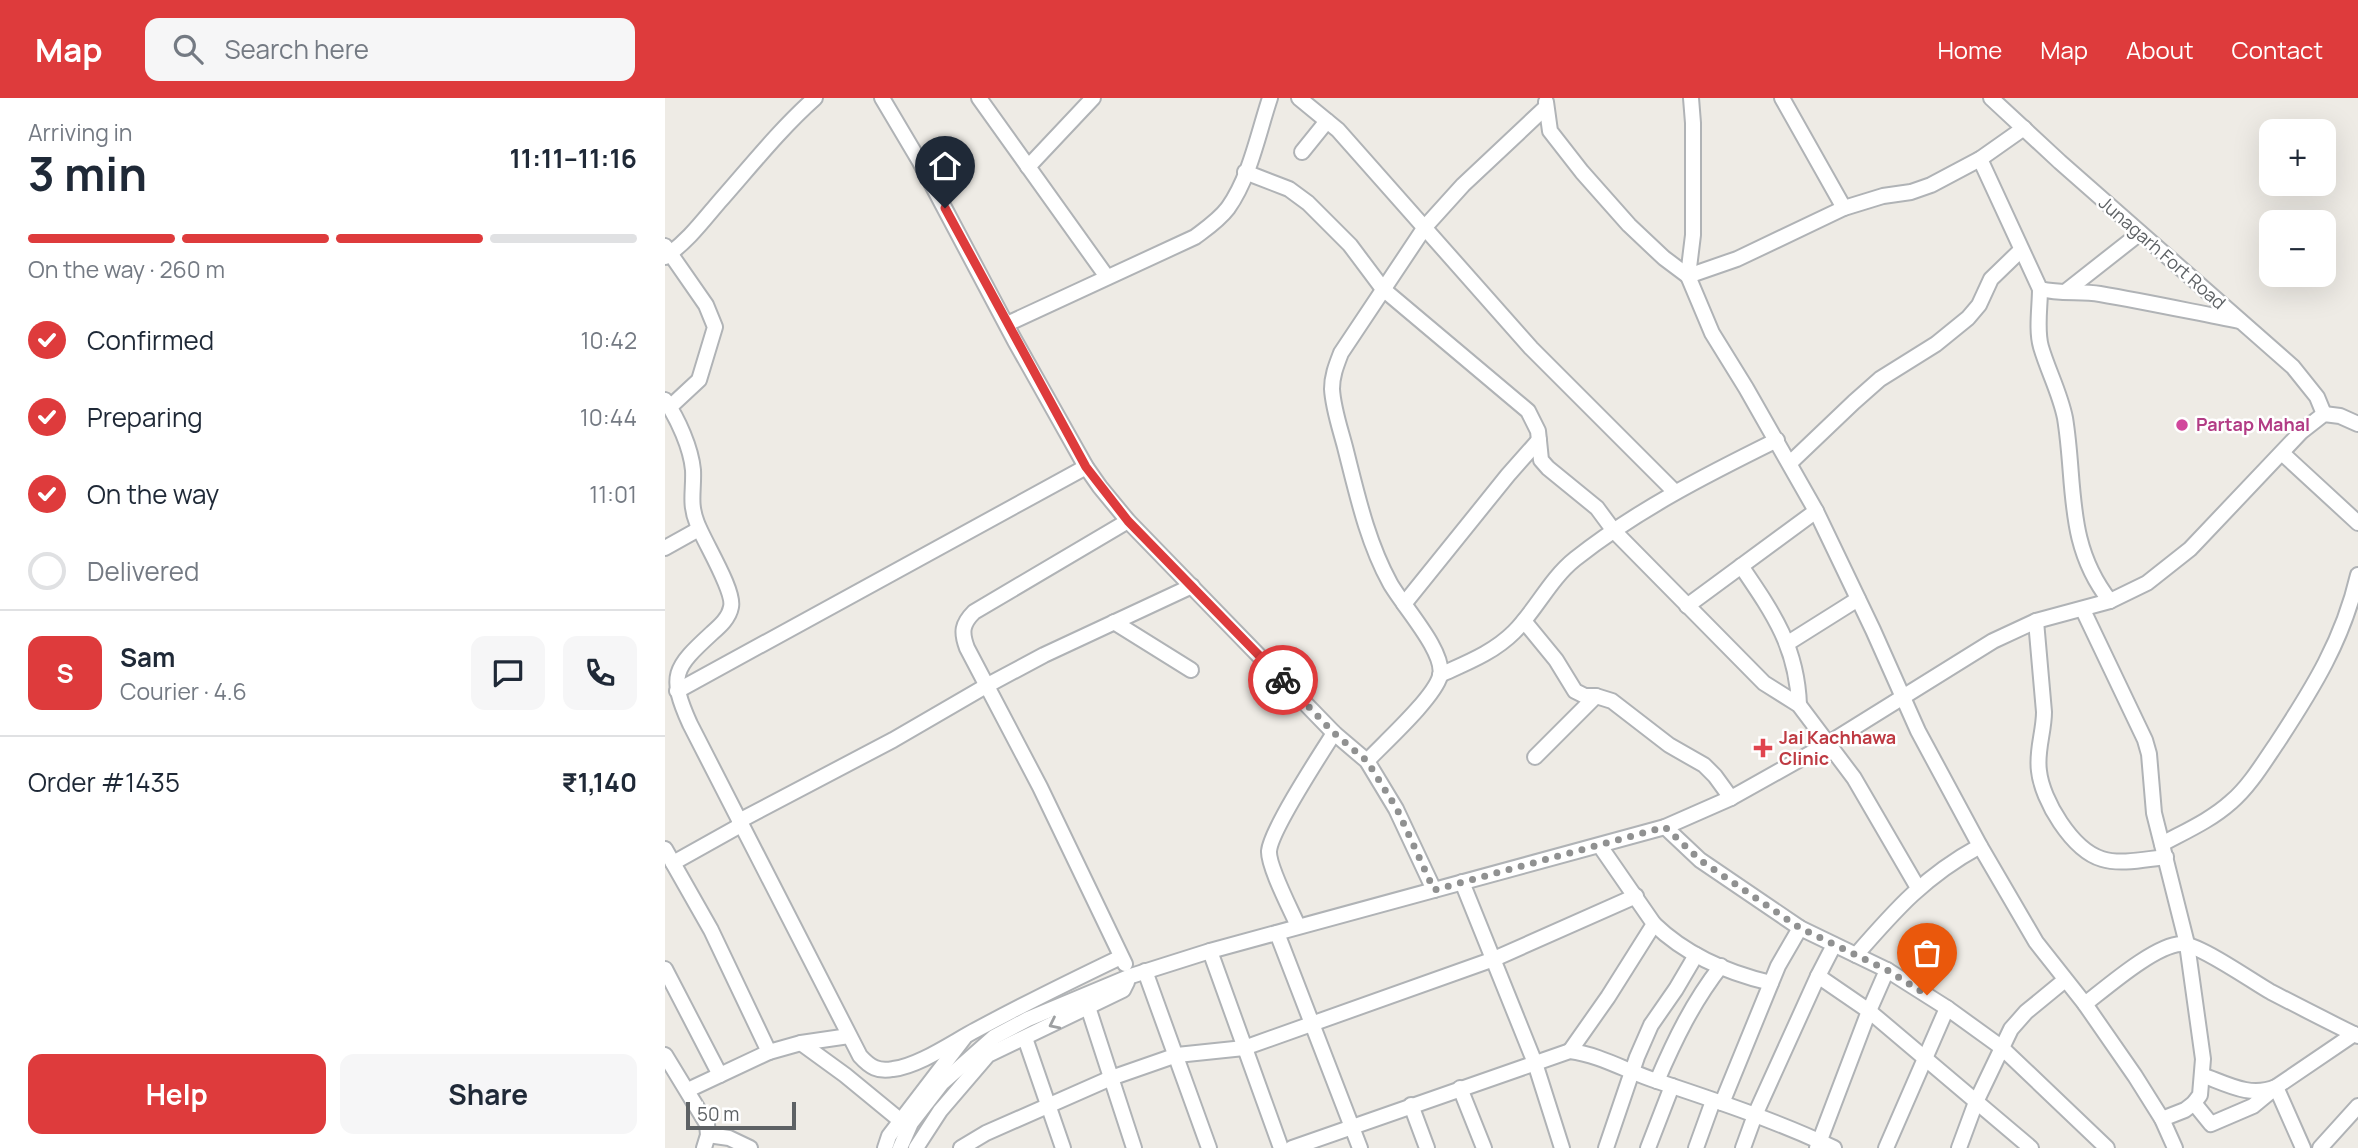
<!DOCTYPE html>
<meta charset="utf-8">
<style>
body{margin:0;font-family:Manrope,sans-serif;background:#f6f6f7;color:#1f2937;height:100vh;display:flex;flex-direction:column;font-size:26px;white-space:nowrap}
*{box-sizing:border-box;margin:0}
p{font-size:23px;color:#747a83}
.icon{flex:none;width:38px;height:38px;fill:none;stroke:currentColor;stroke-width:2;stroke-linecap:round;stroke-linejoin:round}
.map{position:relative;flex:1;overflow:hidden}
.panel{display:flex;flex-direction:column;background:#fff;width:665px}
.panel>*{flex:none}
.fabs{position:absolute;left:1594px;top:21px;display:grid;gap:14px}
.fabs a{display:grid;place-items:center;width:77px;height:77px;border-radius:14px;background:#fff;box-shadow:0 7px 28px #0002;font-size:35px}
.scale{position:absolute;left:21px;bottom:18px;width:110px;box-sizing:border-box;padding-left:7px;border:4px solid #5d6164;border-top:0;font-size:19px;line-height:24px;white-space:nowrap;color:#5d6164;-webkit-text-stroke:5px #fff;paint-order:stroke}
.pin{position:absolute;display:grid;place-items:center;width:60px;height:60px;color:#fff;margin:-72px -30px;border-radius:50% 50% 50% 0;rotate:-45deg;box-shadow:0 0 7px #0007}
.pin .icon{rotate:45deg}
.courier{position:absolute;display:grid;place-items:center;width:70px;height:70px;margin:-35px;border:5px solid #de3b3c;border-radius:50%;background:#fff;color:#222;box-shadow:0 2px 9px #0007}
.head em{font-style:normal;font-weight:700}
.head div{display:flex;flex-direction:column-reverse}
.head{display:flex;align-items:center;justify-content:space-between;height:119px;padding:0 28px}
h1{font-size:46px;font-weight:700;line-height:52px}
.bar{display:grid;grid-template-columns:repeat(4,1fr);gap:10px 7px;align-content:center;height:84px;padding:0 28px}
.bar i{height:9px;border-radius:5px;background:#e0e1e3}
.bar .selected{background:#de3b3c}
.bar p{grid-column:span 4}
.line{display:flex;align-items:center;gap:18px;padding:0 28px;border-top:2px solid #e0e1e3}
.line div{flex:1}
.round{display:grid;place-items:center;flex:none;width:74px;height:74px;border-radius:14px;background:#f6f6f7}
ol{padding:0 28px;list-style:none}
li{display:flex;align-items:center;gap:21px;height:77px}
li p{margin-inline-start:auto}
li .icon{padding:7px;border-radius:50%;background:#de3b3c;color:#fff;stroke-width:4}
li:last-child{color:#747a83}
li i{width:38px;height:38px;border:4px solid #e0e1e3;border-radius:50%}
.primary-button{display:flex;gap:14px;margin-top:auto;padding:14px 28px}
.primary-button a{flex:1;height:80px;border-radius:14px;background:#de3b3c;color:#fff;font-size:28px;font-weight:700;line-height:80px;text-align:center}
.primary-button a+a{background:#f6f6f7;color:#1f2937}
header{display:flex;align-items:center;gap:42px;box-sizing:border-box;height:98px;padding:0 35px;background:#de3b3c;color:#fff}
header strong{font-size:33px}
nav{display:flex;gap:38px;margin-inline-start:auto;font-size:24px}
.search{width:490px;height:63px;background:#f6f6f7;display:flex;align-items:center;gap:18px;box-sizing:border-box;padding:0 24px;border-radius:14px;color:#747a83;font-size:26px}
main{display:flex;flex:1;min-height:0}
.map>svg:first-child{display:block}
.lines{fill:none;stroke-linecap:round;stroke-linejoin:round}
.minor-casing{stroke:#b0b3b6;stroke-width:18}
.minor{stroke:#fff;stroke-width:14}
.oneway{stroke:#9ea0a2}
.done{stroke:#909191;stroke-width:7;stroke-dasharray:0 12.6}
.route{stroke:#de3b3c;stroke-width:9}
.hotel-dot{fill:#d1479c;stroke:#fff;stroke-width:2.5}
.health-dot{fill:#e0444e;stroke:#fff;stroke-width:2.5}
.labels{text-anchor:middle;stroke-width:5;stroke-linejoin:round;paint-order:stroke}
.street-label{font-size:18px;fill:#5d6164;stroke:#fff}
.hotel-label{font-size:18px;font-weight:bold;fill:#b23c85;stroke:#fff;text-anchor:start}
.health-label{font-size:18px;font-weight:bold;fill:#be3a42;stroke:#fff;text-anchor:start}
</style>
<header>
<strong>Map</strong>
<div class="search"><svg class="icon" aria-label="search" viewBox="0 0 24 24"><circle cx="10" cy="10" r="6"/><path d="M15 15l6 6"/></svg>Search here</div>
<nav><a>Home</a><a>Map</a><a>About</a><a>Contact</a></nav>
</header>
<main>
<section class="panel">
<div class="head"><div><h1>3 min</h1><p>Arriving in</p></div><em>11:11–11:16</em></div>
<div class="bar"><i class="selected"></i><i class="selected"></i><i class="selected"></i><i></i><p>On the way · 260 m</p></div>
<ol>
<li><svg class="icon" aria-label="check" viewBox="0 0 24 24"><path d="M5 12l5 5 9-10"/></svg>Confirmed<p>10:42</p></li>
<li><svg class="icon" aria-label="check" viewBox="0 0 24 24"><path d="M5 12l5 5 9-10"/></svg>Preparing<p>10:44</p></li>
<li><svg class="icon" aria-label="check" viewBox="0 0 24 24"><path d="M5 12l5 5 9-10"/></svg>On the way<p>11:01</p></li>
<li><i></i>Delivered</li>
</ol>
<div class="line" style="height:126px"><b class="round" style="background:#de3b3c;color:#fff">S</b><div><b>Sam</b><p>Courier · 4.6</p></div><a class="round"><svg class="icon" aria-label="chat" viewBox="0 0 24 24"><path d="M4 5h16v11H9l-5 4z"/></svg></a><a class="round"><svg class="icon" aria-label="phone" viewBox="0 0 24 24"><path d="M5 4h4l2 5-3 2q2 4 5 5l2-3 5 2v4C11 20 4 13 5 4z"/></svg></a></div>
<div class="line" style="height:91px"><div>Order #1435</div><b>₹1,140</b></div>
<div class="primary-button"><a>Help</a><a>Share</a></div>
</section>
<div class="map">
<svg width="1693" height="1050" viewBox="0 0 1693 1050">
<rect width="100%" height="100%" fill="#eeebe5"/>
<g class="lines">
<!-- minor casing -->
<g class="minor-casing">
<g id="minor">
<polyline points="217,0 255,64 350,243 421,369 435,389 463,423 669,635 702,663 731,711 769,792"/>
<polyline points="314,0 442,179"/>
<polyline points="634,0 673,32 866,250 1010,394"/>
<polyline points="1026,0 1028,25 1028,137 1023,178 1047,235 1081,290 1151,413 1208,532 1253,633 1315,748 1371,844 1420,906 1470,978 1497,1021 1510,1050"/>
<polyline points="1117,0 1179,110"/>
<polyline points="1326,0 1395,64 1628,269 1652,299 1659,316"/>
<polyline points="881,4 885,33 917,74 964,127 999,160 1023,178 1072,161 1179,110 1218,98 1246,94 1266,87 1315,61 1359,30"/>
<polyline points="637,54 662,23"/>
<path d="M1315,61L1375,191C1395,196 1415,193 1435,196C1482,204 1528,214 1575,223"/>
<polyline points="363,69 428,0"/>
<polyline points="580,74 624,91 643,105 685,147 718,191 863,313 873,333 876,362 883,370 932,410 949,433 1099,585 1134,607 1189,680 1253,790"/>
<polyline points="0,148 41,207 50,229 34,282 5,309"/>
<path d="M0,159C22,144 37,124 54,104C85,69 115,31 150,0"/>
<path d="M1375,191C1375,209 1371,232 1376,249C1383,273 1395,295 1400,320C1411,387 1400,446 1445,503"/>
<polyline points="1400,194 1475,135"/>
<path d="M342,226L530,139C542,130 554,122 563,110C585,79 593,36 605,0"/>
<path d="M0,302C13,321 26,350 28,372C29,393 24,405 32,425C39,444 70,493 66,509C64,520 55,528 47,535C9,570 3,577 25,626L195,958C205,969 213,974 228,971C254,968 288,944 311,932C359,906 408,882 456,859"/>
<polyline points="1617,355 1693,425"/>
<polyline points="1125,365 1189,304 1215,281 1271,246 1303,220 1314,207 1326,181 1356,152"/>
<polyline points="0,450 34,431"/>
<path d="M1076,468C1108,515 1132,549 1134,607"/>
<polyline points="739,506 843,377 874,342"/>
<polyline points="1022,508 1151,413"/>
<polyline points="1418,512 1480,642 1484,656 1489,715 1522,846 1538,961 1535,997 1529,1005 1520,1012 1497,1021"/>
<polyline points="859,523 891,562 910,593 920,598 931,598 947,603 1004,647 1039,667 1050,678 1066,700"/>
<path d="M1371,523L1379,614C1379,634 1371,653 1374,673C1377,702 1407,752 1437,761C1456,767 1481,761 1501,759"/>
<polyline points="449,524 526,572"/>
<polyline points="1123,545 1193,501"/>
<path d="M775,577C801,565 828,555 849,534C871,512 885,481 910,461C972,412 1041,377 1112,342"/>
<polyline points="12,593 421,369"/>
<polyline points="870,659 931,598"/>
<path d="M702,663C719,645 769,600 775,578C781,554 737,507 725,485C702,443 692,396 680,349C675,330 668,310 667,291C667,278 671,268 676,255L760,129L798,87L881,9"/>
<polyline points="74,723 228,642 321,588 379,557 527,488"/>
<polyline points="1000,729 1035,762 1135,830 1222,872 1282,910 1336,949 1442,1050"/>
<path d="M1497,746C1521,733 1546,722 1566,704C1584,689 1599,664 1612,645C1648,590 1678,542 1693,477"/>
<polyline points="0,751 46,832 104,954"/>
<polyline points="8,765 76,727"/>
<polyline points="797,784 870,965 897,1050"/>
<path d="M989,826C1020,856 1063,875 1106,885"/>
<path d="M633,828C626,812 603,768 604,753C606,732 655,657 669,635"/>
<polyline points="612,835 695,1050"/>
<polyline points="1169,847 1153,878 1204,913 1366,1050"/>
<polyline points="545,853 616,1050"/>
<path d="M1191,857C1231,811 1260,778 1315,748"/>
<path d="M460,866L375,689L302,550C296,534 297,526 309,514L463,423"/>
<polyline points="0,871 55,977"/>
<polyline points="480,873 544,1050"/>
<path d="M1420,906C1442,889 1490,847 1516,846C1533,845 1588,884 1606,894C1635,909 1664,924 1693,938"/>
<polyline points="423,909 469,1050"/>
<polyline points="360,940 398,1050"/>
<polyline points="136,945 180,977 236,1023"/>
<polyline points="905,953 943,899 989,826 935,748"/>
<polyline points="0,957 42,1026 43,1037 39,1050"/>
<path d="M1537,977C1562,986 1585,1000 1611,989L1689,936"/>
<path d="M992,983C1010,941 1028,904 1056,868"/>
<polyline points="795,990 819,1050"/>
<polyline points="23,992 104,954 136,945 184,938"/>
<polyline points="1057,1005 1113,868 1135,830"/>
<polyline points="1529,1005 1546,1026 1588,1008 1611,989 1638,1050"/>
<polyline points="746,1007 762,1050"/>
<polyline points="43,1037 64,1040 85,1050"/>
<polyline points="220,1050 224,1038 299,940"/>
<polyline points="235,1050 246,1025 277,985 329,939 363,921 466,878 545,853 1000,729 1066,700 1164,645 1328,543 1371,523 1445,503 1482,485 1525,451 1636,334 1659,316 1675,318 1693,326"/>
<polyline points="251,1050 275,1013 323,957 458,892 462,884"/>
<polyline points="296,1050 321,1035 446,980 512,957 579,950 829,861 971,798"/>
<path d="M627,1050L905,953C936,957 963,974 992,983C1052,1003 1112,1023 1169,1050"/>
<polyline points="941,1050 972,959 986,927 1011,891 1031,857"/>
<polyline points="983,1050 1007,988"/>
<polyline points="1031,1050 1048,1003"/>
<polyline points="1078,1050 1090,1017 1153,878"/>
<polyline points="1152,1050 1204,913 1222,872"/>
<polyline points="1221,1050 1282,910"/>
<polyline points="1294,1050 1311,1004 1346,931 1361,914 1400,882"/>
<polyline points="1655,1050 1693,1008"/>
</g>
</g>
<!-- minor -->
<use href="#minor" class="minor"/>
</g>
<!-- one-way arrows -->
<defs><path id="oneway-chevron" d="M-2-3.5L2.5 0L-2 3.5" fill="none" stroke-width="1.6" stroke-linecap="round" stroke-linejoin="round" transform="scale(1.75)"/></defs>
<use class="oneway" href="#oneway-chevron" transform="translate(389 926) rotate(154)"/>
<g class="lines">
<!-- done -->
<polyline class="done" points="618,582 669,635 702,663 732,711 769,792 1000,729 1035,762 1135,830 1222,872 1262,897"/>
<!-- route -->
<polyline class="route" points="280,110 421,369 463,423 618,582"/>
</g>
<!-- markers -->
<circle class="hotel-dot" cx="1517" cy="327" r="7"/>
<path class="health-dot" d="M1094.5 639.5h7v7h7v7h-7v7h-7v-7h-7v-7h7z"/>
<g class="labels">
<!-- street labels -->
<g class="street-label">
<text transform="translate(1497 155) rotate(41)" y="6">Junagarh Fort Road</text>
</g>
<!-- hotel labels -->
<g class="hotel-label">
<text x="1531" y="333">Partap Mahal</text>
</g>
<!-- health labels -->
<g class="health-label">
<text x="1114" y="646">Jai Kachhawa<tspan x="1114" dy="21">Clinic</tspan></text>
</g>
</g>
</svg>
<div class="fabs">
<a>+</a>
<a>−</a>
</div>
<div class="scale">50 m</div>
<div class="pin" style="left:1262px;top:897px;background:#ea580c"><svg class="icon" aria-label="bag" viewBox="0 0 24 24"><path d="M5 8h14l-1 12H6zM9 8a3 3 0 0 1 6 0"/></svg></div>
<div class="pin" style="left:280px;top:110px;background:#1f2937"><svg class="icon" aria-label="home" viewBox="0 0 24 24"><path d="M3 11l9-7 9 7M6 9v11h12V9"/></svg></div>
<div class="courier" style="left:618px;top:582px"><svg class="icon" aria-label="bike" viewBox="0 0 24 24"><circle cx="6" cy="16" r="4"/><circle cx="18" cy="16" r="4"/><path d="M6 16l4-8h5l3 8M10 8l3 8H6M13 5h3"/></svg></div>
</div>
</main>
